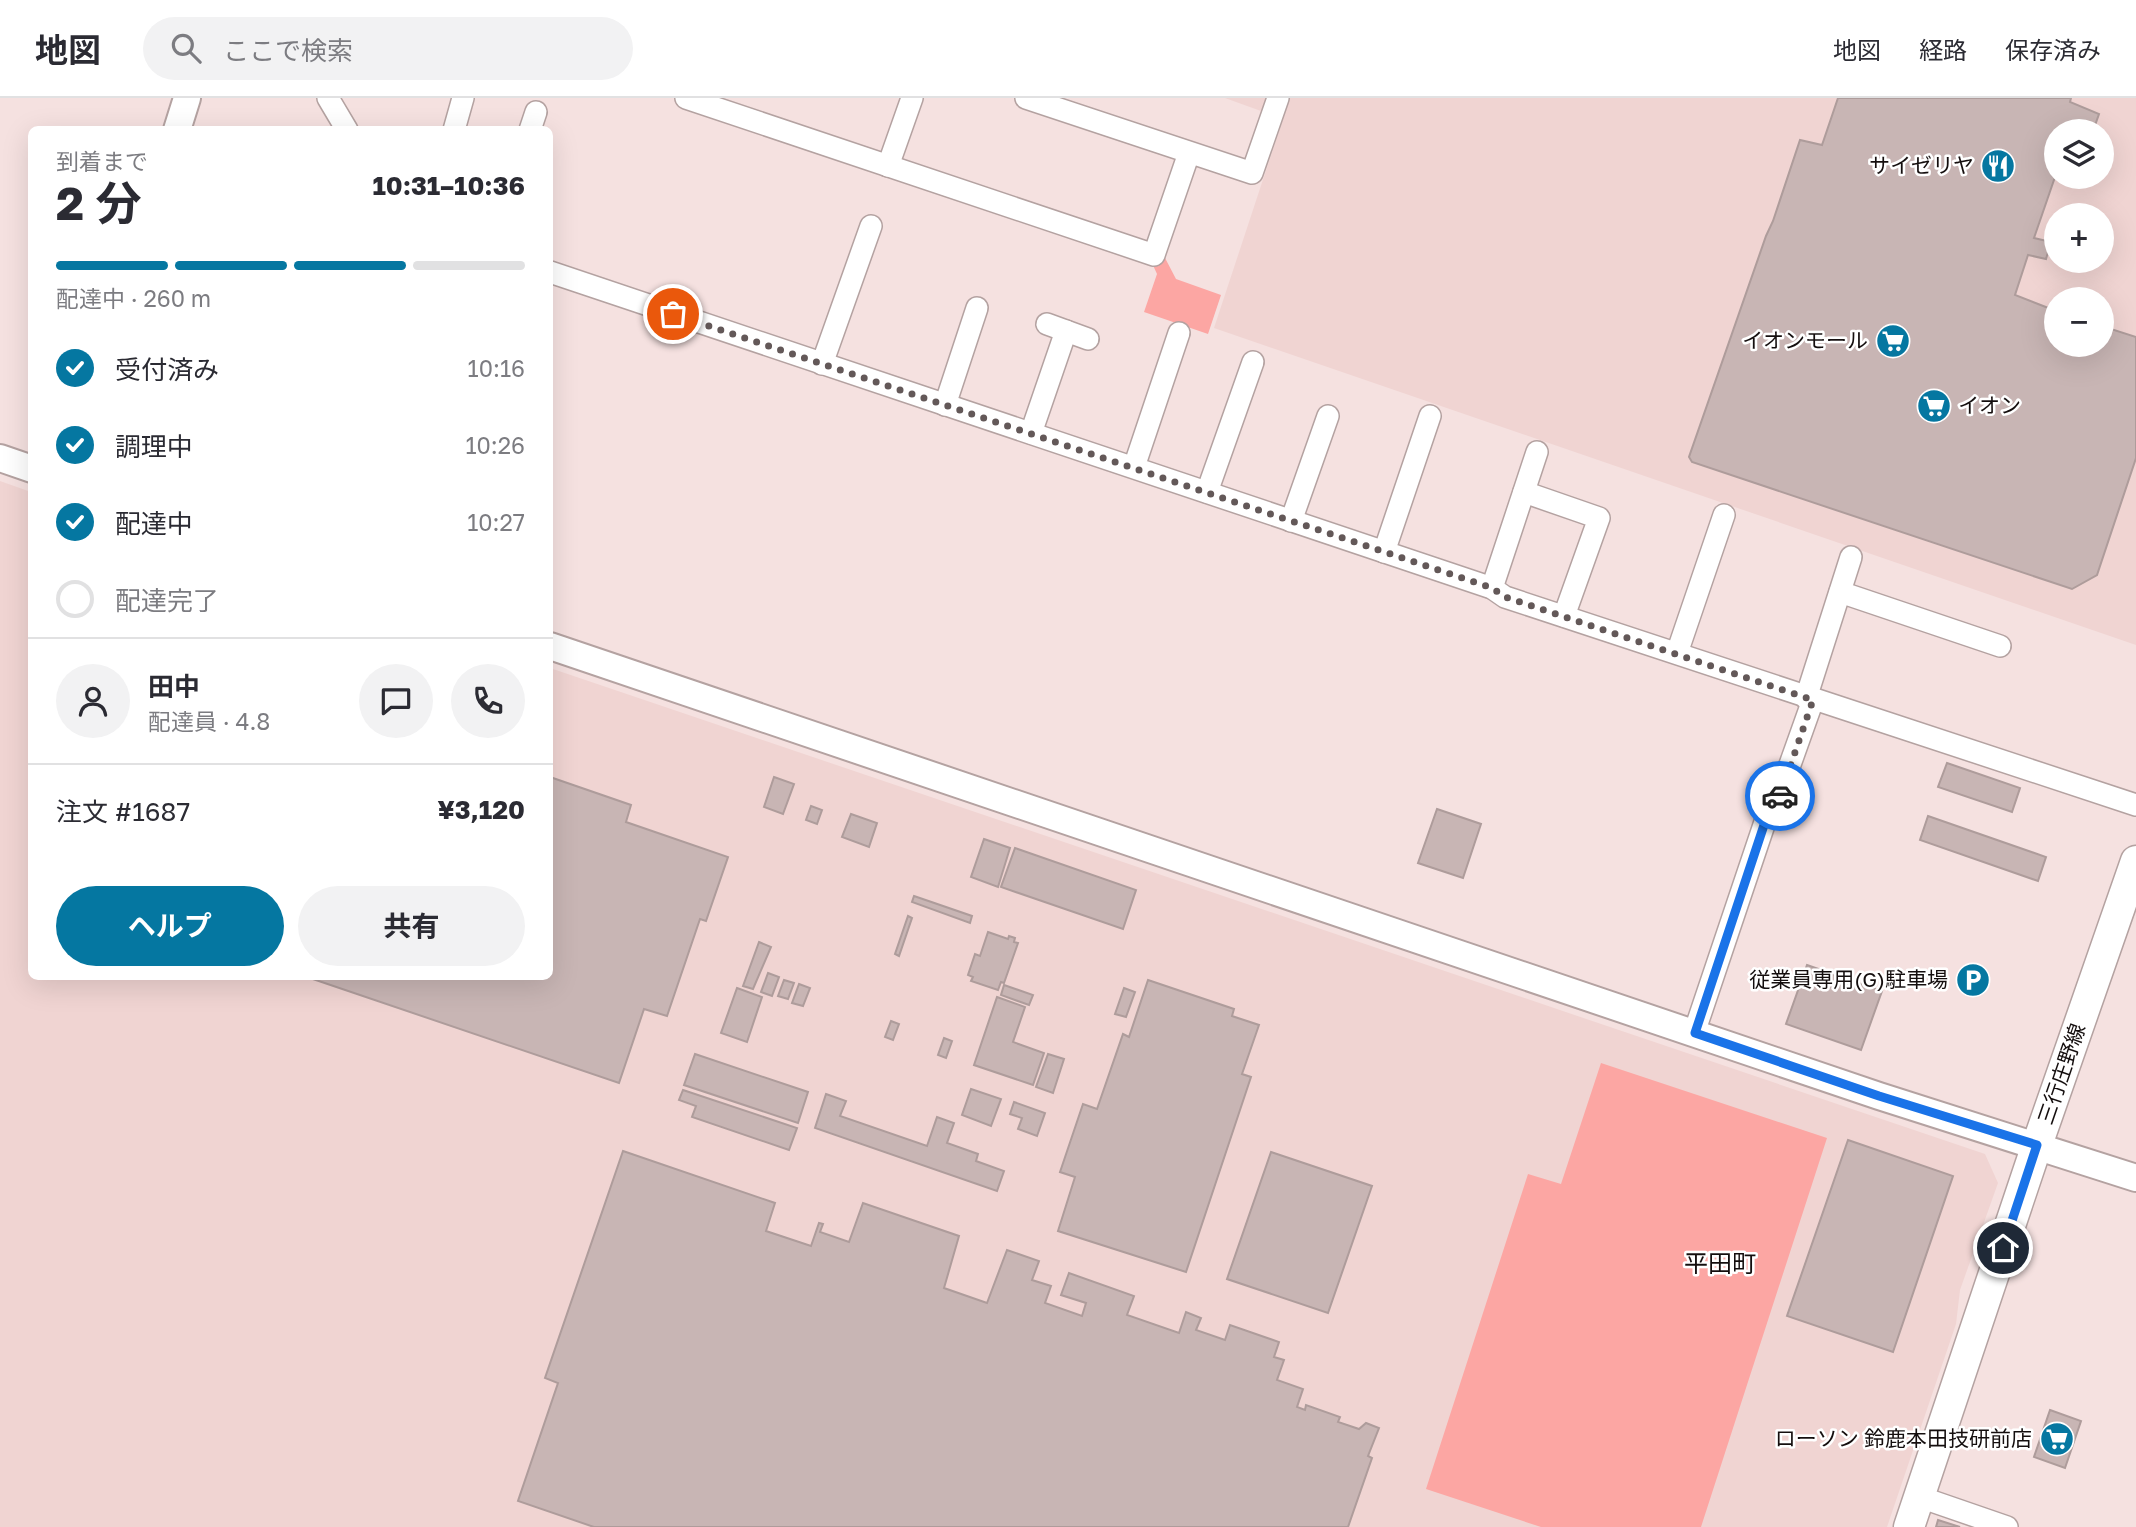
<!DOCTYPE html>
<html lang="ja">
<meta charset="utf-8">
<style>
body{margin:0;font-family:"Golos Text","Noto Sans JP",sans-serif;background:#f2f2f3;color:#2b2b33;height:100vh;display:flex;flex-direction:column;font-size:26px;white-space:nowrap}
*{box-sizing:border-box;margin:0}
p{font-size:23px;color:#7c7c81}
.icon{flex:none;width:38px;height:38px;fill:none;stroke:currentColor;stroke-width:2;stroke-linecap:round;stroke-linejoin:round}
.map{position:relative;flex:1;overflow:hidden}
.side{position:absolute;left:28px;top:28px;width:525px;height:854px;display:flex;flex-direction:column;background:#fff;border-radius:10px;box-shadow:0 7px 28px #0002}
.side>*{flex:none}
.fabs{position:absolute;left:2044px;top:21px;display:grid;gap:14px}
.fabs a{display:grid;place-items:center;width:70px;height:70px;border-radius:50%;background:#fff;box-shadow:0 7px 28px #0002;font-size:35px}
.pin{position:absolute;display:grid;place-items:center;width:60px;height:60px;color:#fff;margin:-30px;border:4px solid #fff;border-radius:50%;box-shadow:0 2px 7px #0007}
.courier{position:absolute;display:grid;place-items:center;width:70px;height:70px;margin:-35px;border:5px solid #1a73e8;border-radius:50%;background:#fff;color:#222;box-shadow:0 2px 9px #0007}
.overview em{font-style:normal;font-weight:700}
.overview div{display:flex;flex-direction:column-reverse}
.overview{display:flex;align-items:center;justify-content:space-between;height:119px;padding:0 28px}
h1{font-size:46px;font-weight:700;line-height:52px}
.bar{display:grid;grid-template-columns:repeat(4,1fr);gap:10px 7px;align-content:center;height:84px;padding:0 28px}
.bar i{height:9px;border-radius:5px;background:#e1e1e2}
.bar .on{background:#0577a1}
.bar p{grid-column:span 4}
.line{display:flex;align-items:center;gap:18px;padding:0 28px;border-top:2px solid #e1e1e2}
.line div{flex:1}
.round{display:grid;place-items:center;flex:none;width:74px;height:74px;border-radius:37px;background:#f2f2f3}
ol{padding:0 28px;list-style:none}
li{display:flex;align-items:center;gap:21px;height:77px}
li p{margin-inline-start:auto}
li .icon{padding:7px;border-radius:50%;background:#0577a1;color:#fff;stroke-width:4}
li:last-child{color:#7c7c81}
li i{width:38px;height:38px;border:4px solid #e1e1e2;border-radius:50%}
.cta{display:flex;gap:14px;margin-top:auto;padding:14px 28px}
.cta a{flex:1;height:80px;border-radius:42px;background:#0577a1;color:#fff;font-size:28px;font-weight:700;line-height:80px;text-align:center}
.cta a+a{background:#f2f2f3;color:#2b2b33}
header{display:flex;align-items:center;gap:42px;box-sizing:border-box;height:98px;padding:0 35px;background:#fff;border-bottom:2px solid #e1e1e2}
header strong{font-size:33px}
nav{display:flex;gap:38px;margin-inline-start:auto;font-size:24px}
.search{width:490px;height:63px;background:#f2f2f3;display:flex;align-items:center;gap:18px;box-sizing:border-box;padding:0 24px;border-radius:38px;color:#7c7c81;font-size:26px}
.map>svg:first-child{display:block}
.built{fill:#f0d4d2;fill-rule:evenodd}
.green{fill:#fca6a3}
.building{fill:#c8b5b4;stroke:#ae9c9b;stroke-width:2}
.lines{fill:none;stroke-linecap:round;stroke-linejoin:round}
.minor-casing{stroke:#b4a2a1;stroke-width:24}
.tertiary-casing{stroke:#b4a2a1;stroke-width:30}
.secondary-casing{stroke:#b4a2a1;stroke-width:33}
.minor{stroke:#fff;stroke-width:21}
.tertiary{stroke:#fff;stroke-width:26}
.secondary{stroke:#fff;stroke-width:30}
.done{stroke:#635858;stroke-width:7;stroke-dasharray:0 12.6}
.route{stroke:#1a73e8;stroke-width:9}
.labels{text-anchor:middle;stroke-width:5;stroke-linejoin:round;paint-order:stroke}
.poi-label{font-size:21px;fill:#140e0e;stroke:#fff;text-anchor:end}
.street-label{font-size:21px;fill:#140e0e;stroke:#fff}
.quarter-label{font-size:24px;fill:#140e0e;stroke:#fff}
</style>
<header>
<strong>地図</strong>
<div class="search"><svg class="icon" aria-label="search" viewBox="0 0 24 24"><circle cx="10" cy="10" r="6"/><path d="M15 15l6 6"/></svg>ここで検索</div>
<nav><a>地図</a><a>経路</a><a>保存済み</a></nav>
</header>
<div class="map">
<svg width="2136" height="1429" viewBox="0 0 2136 1429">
<rect width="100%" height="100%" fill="#f5e1e0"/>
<!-- built -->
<g class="built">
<path d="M1225,0H2136V547L1214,230L1283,21ZM2056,33H2102V79H2056ZM2056,117H2102V163H2056ZM2056,201H2102V247H2056Z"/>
<polygon points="0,383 31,394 32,878 550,878 550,570 1985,1056 1998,1085 1960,1192 1956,1226 1887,1429 0,1429"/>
</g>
<!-- green -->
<g class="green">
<polygon points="1164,158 1176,181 1221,197 1208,236 1144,214 1157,176 1152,165"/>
<polygon points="1601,965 1827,1040 1701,1429 1541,1429 1426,1391 1528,1076 1561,1086"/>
</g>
<!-- building -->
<g class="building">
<polygon points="1838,0 2071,0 2070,4 2099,16 2093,33 2056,33 2056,43 2053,53 2056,54 2056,76 2034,140 2051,144 2046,161 2028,157 2015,197 2056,213 2056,247 2102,247 2102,228 2136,239 2136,360 2097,477 2072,491 1692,364 1689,359 1766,138 1773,123 1800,42 1822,47"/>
<polygon points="1947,665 2020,690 2012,714 1938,689"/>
<polygon points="550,679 631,707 626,724 728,759 706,823 700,821 667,918 644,911 619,985 304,878 550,878"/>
<polygon points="774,679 794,686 783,716 764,709"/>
<polygon points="811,708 822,712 817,726 806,722"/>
<polygon points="1437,711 1481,726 1463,780 1418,765"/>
<polygon points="851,716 877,725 869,749 842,739"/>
<polygon points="1928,718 2046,759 2038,783 1920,742"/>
<polygon points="984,741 1010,750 998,789 971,779"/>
<polygon points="1015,750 1136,792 1123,831 1001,789"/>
<polygon points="914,798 972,818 970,825 912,804"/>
<polygon points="908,818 912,820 899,858 895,856"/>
<polygon points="988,834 1008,841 1009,838 1015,840 1014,844 1018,845 1004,885 1001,884 998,892 971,883 973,879 968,877 975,856 980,858"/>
<polygon points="759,844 771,849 753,891 743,888"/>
<polygon points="1807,867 1882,893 1861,952 1786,926"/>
<polygon points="768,875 779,879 772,898 761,894"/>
<polygon points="784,882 794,885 788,901 778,898"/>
<polygon points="1148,882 1234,911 1232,918 1259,927 1242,976 1251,979 1186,1174 1058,1133 1075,1079 1060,1074 1083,1006 1097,1011 1123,936 1129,939"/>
<polygon points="799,886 810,890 803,908 792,905"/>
<polygon points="1004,887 1033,897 1029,907 1001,897"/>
<polygon points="737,890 762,899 747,944 721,935"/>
<polygon points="1124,890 1135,894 1126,919 1115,916"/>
<polygon points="997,899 1025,909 1013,944 1044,955 1033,987 974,967"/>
<polygon points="891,923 899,926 893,942 885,939"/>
<polygon points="944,940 952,943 946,960 938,957"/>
<polygon points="695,956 808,994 798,1025 684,987"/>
<polygon points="1048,956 1064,961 1053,995 1036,989"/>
<polygon points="971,991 1001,1001 991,1028 962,1017"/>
<polygon points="683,992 797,1030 789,1052 692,1019 696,1008 679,1002"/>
<polygon points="826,996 846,1003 840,1018 927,1048 937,1019 954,1025 947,1045 978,1056 976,1063 1004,1073 997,1093 815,1030"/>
<polygon points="1014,1004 1045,1015 1037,1038 1018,1031 1022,1020 1010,1016"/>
<polygon points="1848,1042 1953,1078 1893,1254 1787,1218"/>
<polygon points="623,1053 775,1105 766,1133 811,1148 819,1125 823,1126 820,1134 849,1144 863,1105 959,1138 944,1190 987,1205 1007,1152 1039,1163 1032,1182 1051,1188 1045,1205 1082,1218 1086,1205 1061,1197 1069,1175 1134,1198 1127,1217 1179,1235 1186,1214 1201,1220 1196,1232 1225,1242 1230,1227 1279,1244 1274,1259 1284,1262 1277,1282 1303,1291 1297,1309 1305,1312 1306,1307 1340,1319 1338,1324 1359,1331 1366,1325 1379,1330 1368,1358 1372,1360 1348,1429 594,1429 518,1403 558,1285 545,1280"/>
<polygon points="1271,1054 1372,1088 1328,1215 1227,1181"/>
<polygon points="2050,1312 2081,1323 2065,1370 2034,1359"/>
<polygon points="1938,1422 1960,1429 1936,1429"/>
</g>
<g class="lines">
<!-- minor casing -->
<g class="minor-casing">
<g id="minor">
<polyline points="328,0 347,32"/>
<polyline points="686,0 1154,157 1189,55"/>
<polyline points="1026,0 1252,75 1278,0"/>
<polyline points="454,32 463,0"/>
<polyline points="530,32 536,14"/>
<polyline points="888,68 912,0"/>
<polyline points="550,174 1492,490 1505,499 2136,707"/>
<polyline points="1047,226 1088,241"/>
<polyline points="822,266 871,128"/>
<polyline points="945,307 977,210"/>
<polyline points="1031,335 1066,233"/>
<polyline points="1134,369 1179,235"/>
<polyline points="1207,394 1253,264"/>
<polyline points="1524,394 1599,420 1564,518"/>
<polyline points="1291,423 1328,318"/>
<polyline points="1384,454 1430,318"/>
<polyline points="1492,490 1537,354"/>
<polyline points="1840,494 2000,548"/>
<polyline points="1677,555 1724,417"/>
<polyline points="1806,600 1851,459"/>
<polyline points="1694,935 1770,709 1777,703 1813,602"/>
<polyline points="1920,1399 2007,1429"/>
</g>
</g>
<!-- tertiary casing -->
<g class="tertiary-casing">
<g id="tertiary">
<polyline points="177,32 187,0"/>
<polyline points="0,360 32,371"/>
<polyline points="550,548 1879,998 2136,1080"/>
</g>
</g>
<!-- secondary casing -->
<g class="secondary-casing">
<polyline id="secondary" points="1909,1429 2037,1047 2136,763"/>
</g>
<!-- minor -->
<use href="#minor" class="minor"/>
<!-- tertiary -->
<use href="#tertiary" class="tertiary"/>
<!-- secondary -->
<use href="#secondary" class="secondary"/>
</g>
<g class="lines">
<!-- done -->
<polyline class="done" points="673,216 1492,490 1505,499 1813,602 1780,698"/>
<!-- route -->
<polyline class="route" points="1780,698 1777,704 1770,709 1695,935 1879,998 2037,1047 2003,1150"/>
</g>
<!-- icons -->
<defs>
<g id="restaurant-disc" transform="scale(1.75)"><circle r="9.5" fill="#0577a1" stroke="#fff"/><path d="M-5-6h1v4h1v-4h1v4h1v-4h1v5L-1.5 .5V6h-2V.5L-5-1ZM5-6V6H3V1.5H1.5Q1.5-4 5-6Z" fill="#fff"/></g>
<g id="supermarket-disc" transform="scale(1.75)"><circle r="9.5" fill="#0577a1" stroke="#fff"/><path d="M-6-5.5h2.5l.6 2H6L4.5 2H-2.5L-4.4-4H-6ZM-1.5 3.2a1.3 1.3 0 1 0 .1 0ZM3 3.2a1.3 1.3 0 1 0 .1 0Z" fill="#fff"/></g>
<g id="parking-disc" transform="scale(1.75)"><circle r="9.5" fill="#0577a1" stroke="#fff"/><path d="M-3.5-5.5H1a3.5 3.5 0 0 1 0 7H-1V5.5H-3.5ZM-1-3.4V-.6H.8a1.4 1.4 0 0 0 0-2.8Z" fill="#fff"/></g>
</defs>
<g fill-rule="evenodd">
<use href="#restaurant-disc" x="1998" y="68"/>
<use href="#supermarket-disc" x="1893" y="243"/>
<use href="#supermarket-disc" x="1934" y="308"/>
<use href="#parking-disc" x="1973" y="882"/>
<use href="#supermarket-disc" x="2057" y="1341"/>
</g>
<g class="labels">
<!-- poi labels -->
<g class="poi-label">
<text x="1974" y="75">サイゼリヤ</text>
<text x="1868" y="250">イオンモール</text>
<text x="1958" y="315" text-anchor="start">イオン</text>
<text x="1948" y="889">従業員専用(G)駐車場</text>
<text x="2032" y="1348">ローソン 鈴鹿本田技研前店</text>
</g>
<!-- street labels -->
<g class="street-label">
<text transform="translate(2062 976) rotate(-71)" y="7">三行庄野線</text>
</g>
<!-- quarter labels -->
<g class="quarter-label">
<text x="1720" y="1174">平田町</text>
</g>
</g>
</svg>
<div class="fabs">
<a><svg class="icon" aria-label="layers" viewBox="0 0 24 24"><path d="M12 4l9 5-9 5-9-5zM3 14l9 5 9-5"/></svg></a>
<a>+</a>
<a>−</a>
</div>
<div class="pin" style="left:673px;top:216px;background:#ea580c"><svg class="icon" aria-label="bag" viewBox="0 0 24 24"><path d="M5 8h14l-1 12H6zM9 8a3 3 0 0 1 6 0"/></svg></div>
<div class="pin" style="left:2003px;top:1150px;background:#1f2937"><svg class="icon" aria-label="home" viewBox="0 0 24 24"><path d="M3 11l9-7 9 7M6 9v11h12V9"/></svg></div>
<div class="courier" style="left:1780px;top:698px"><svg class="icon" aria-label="car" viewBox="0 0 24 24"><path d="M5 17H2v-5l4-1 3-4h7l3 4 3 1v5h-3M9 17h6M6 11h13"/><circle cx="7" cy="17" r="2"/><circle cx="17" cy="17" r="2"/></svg></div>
<section class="side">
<div class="overview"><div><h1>2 分</h1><p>到着まで</p></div><em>10:31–10:36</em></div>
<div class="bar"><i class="on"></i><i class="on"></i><i class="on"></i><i></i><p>配達中 · 260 m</p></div>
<ol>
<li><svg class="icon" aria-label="check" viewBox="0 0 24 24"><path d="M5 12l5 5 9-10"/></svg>受付済み<p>10:16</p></li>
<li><svg class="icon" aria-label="check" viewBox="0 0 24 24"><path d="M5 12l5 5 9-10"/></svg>調理中<p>10:26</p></li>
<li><svg class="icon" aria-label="check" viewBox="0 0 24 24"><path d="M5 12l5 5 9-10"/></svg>配達中<p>10:27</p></li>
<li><i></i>配達完了</li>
</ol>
<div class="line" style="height:126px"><a class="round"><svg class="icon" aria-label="person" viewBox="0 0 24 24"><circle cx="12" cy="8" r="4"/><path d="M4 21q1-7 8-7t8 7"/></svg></a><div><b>田中</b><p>配達員 · 4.8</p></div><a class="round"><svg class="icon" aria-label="chat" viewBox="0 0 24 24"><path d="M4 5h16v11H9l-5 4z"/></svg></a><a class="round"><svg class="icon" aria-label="phone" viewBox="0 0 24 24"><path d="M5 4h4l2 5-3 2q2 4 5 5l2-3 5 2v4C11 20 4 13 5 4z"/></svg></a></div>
<div class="line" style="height:91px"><div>注文 #1687</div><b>¥3,120</b></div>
<div class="cta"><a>ヘルプ</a><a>共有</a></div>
</section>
</div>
